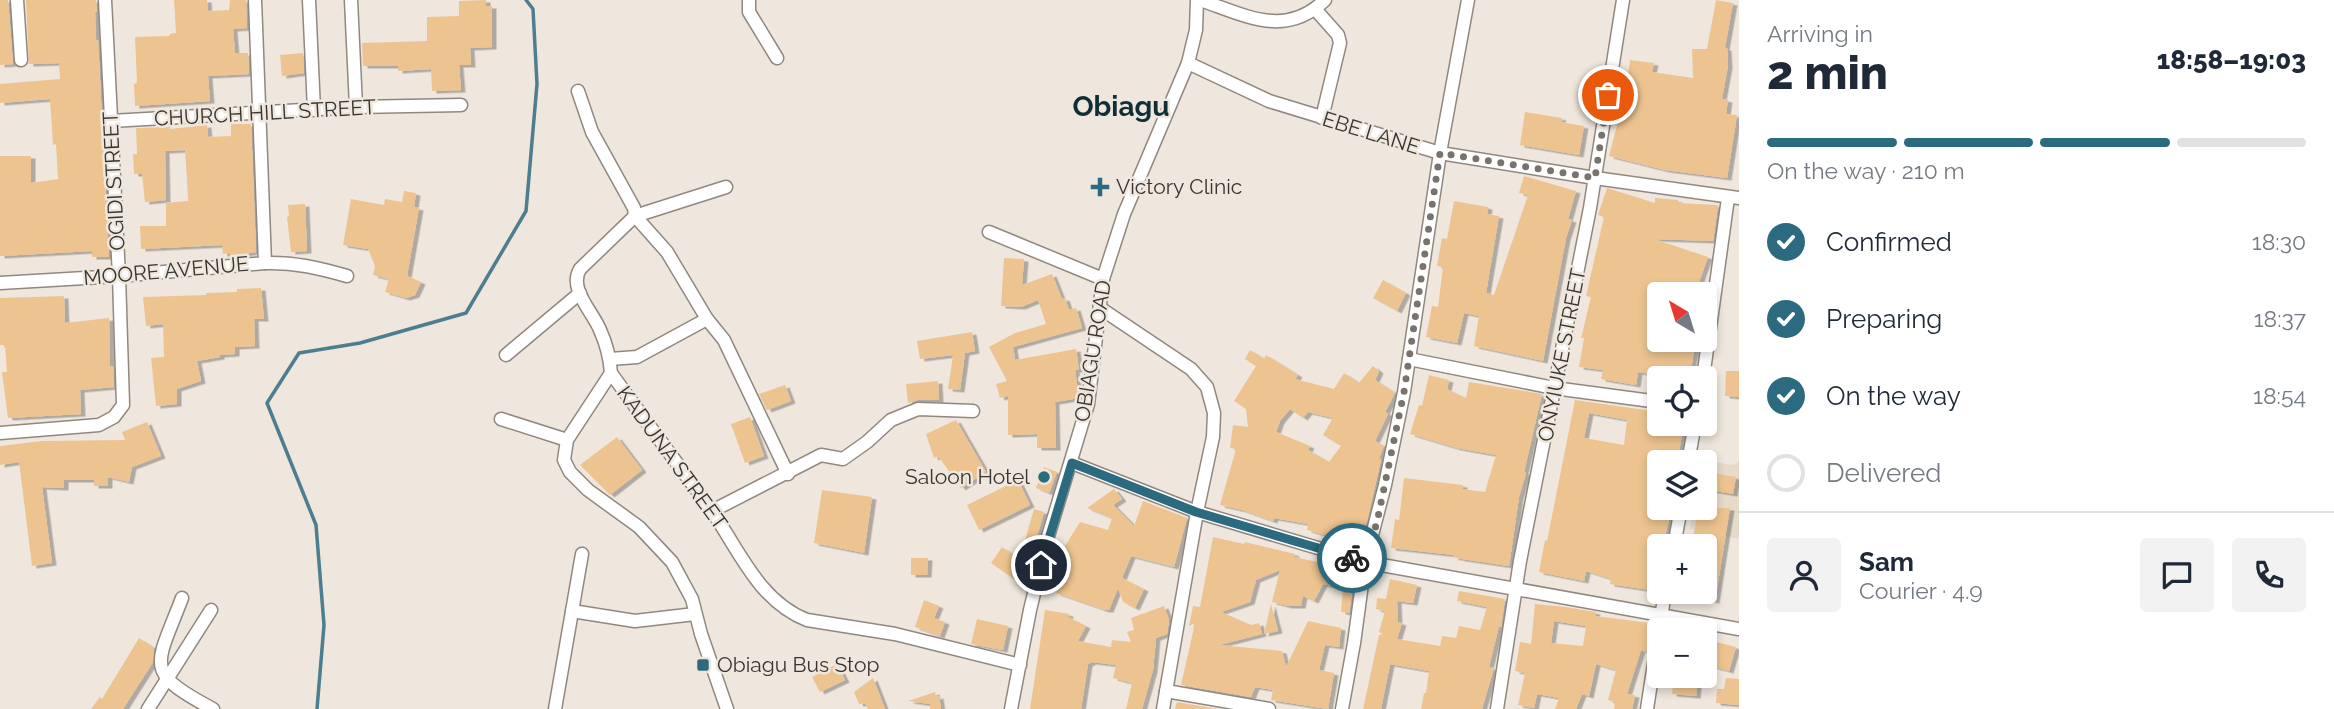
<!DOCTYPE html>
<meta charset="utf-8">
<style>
body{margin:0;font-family:Raleway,sans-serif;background:#f2f2f3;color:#1f2937;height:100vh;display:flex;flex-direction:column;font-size:26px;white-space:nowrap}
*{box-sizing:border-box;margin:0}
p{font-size:23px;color:#747a83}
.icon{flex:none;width:38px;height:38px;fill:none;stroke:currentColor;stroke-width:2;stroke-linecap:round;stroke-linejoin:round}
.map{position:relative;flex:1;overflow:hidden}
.drawer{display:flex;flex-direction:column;background:#fff;width:595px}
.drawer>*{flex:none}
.needle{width:46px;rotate:322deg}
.tools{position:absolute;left:1647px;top:282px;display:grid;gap:14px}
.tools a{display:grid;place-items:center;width:70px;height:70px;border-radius:7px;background:#fff;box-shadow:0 4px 10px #0003;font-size:35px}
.pin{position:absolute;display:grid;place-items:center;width:60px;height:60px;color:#fff;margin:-30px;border:4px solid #fff;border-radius:50%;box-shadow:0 2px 7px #0007}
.courier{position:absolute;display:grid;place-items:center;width:70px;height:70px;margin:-35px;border:5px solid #2c6a80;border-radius:50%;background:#fff;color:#222;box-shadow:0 2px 9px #0007}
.overview em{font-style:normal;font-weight:800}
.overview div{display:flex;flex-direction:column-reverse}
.overview{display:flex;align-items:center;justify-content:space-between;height:119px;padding:0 28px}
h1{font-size:46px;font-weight:800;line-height:52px}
.bar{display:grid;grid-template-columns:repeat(4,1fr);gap:10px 7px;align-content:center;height:84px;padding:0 28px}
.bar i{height:9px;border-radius:5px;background:#e0e1e3}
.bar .selected{background:#2c6a80}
.bar p{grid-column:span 4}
.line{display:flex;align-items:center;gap:18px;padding:0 28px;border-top:2px solid #e0e1e3}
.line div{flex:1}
.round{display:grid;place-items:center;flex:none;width:74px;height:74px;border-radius:7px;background:#f2f2f3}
ol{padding:0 28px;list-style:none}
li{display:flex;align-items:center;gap:21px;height:77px}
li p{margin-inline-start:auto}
li .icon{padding:7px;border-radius:50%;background:#2c6a80;color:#fff;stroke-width:4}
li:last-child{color:#747a83}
li i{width:38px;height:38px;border:4px solid #e0e1e3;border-radius:50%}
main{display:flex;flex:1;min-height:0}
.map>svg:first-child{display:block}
.built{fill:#e6daca}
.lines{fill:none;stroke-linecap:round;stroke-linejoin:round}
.stream{stroke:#4d7e90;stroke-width:3.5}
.building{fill:#edc490;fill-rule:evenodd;filter:url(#shadow)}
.street-casing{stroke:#90887f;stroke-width:15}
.street{stroke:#fff;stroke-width:12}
.done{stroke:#78736d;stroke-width:7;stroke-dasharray:0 12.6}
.route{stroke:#2c6a80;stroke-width:9}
.poi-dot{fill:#2c6a80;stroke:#efe7dd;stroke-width:2.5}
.labels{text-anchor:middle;stroke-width:5;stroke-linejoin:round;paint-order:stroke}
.street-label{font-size:21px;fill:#383531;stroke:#efe7dd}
.poi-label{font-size:21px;fill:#383531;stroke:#efe7dd;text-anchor:start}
.district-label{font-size:28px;font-weight:bold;fill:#102e38;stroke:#efe7dd}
</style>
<main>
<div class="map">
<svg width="1739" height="709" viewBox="0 0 1739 709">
<defs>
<filter id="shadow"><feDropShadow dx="4.5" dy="2.5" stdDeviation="0" flood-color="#0004"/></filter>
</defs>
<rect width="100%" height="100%" fill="#efe7dd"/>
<!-- built -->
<polygon class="built" points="1701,459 1730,465 1736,464 1739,460 1739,539 1690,529 1694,508 1704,508 1704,462 1701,462"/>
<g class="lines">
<!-- stream -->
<polyline class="stream" points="317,709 324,625 316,525 267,403 299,353 360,343 466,313 526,211 537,84 533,9 526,0"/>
</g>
<!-- building -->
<g class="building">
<polygon points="0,0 8,0 13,64 0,65"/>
<polygon points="26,0 96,0 97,12 95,12 96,40 98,40 109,257 92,257 92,251 0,256 0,156 31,156 31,183 58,179 56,144 53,145 50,99 0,103 0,84 60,79 59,63 29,64"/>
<polygon points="174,0 207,0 208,11 229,10 230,0 246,0 247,28 233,29 235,53 248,53 249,74 208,76 210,101 135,106 134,84 137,83 135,37 170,36 169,34 176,33"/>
<polygon points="486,0 486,6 492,6 492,47 470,48 471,65 459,65 461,90 432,91 431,69 398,71 398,66 363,66 362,43 427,41 427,17 459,16 459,1"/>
<polygon points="1716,0 1733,3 1725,48 1727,48 1728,66 1722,99 1728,100 1726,114 1737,115 1727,178 1665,170 1609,156 1619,118 1623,91 1626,91 1630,60 1654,63 1652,72 1693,78 1692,49 1707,49"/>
<polygon points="303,53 304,73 282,76 280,55"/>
<polygon points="1525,112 1562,118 1561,122 1584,126 1579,155 1520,145"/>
<polygon points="231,124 251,124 256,252 230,256 230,253 223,254 222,245 141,249 140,226 166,226 166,203 188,201 187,179 185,150 165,151 166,200 145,202 142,174 134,174 133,154 137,154 136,128 170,127 170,129 207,125 208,137 231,136"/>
<polygon points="1524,176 1576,191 1568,219 1572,220 1566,238 1543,361 1474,346 1479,316 1464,313 1457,343 1426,337 1432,306 1438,307 1443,267 1437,266 1442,238 1447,239 1454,201 1488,207 1487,214 1499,216 1486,293 1494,295 1528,195 1519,193"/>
<polygon points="1607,188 1655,203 1655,198 1678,200 1678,203 1718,205 1713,241 1654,239 1708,257 1699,282 1704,283 1702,294 1659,294 1659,340 1696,340 1690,374 1668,370 1667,377 1638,372 1636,385 1601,379 1603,370 1579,367 1584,338 1581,338 1591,297 1586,296 1604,217 1598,215"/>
<polygon points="404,191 416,193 414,207 419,208 407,276 421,282 415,295 406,298 385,292 389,279 373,275 375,266 368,249 343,245 351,199 384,205 385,199 402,202"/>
<polygon points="305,204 307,251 291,252 287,217 289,216 288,205"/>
<polygon points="1004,258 1024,259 1022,285 1052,274 1062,299 1065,298 1069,310 1076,308 1082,328 1013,347 1015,360 1076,349 1079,370 1075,370 1079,398 1055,402 1056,448 1037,448 1037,434 1008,435 1008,396 1000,398 996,384 1007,381 989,347 1015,333 1046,324 1038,300 1021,307 1001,306"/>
<polygon points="1383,280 1406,293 1397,311 1373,298"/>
<polygon points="261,288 264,319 254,319 255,346 235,347 235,354 220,355 220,357 197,361 201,381 177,389 177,404 156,406 151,358 164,357 163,324 146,326 143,297 206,295 206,293 237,292 237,289"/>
<polygon points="64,296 65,323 109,318 110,366 113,366 114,387 80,390 81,414 8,418 2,372 7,372 5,345 0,345 0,298"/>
<polygon points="972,332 975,351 965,353 960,390 948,389 953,355 920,359 917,341"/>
<path d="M1250,350L1264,359L1266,355L1298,375L1295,379L1334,389L1344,373L1359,383L1373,366L1379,371L1375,380L1395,393L1385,412L1388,414L1375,441L1384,446L1379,458L1381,460L1367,521L1359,540L1344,535L1343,540L1307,530L1308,524L1274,518L1273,521L1242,510L1220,505L1236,449L1230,448L1233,425L1248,427L1246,409L1234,401L1256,366L1245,359ZM1290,409L1303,418L1308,412L1333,418L1323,435L1341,446L1329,462L1308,450L1310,446L1276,432L1280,421Z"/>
<polygon points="1726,371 1739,371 1739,397 1725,396"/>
<polygon points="1429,375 1449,380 1447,389 1466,398 1469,382 1542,394 1524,472 1526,473 1519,497 1509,566 1462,559 1453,557 1454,555 1391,548 1395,519 1399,520 1404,478 1463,485 1463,489 1485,492 1496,455 1457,448 1410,434 1419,405 1422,406"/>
<polygon points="938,381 939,400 918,400 908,403 906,384"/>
<polygon points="785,385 791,401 767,410 759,394"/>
<path d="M1575,400L1659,412V424H1684L1677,462H1659V508H1672L1665,536V546H1659V586L1656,591L1610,584L1611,579L1586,571L1584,581L1539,572L1545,540L1547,541ZM1589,413L1627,420L1624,445L1584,438Z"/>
<polygon points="750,417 764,456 745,463 731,424"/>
<polygon points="956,420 986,472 961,488 938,456 934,458 926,434"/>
<polygon points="147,422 161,456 132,467 129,482 108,477 108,486 94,486 94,480 64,480 64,488 42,487 52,563 32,566 19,462 0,465 0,446 42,441 125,440 122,432"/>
<polygon points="617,437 642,470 610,495 580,465"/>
<polygon points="1044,467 1057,472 1049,493 1036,488"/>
<polygon points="1706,472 1736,477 1733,494 1704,489"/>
<polygon points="1018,480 1030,505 979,530 967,505"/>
<polygon points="1114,489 1122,499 1113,505 1134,526 1143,501 1187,518 1174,567 1131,556 1122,578 1144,589 1135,608 1123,602 1118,588 1109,610 1105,610 1056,593 1069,559 1060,554 1080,522 1108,530 1112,518 1087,508"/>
<polygon points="822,490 872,497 864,553 814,543"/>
<polygon points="1699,508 1730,508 1715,601 1704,599 1704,546 1691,546"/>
<polygon points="1034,509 1044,512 1034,547 1024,544"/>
<polygon points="1213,537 1244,544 1245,542 1295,554 1294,557 1322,563 1321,566 1355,572 1349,613 1341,612 1343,588 1323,584 1314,601 1303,596 1301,606 1288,606 1272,602 1280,570 1256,580 1250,602 1221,612 1251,625 1259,623 1262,634 1219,645 1282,651 1286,667 1308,621 1341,628 1339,647 1325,645 1319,670 1334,673 1328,709 1271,700 1273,690 1255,687 1251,697 1181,685 1195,623 1189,626 1193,606 1200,607"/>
<polygon points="1002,547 1025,564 1015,580 991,563"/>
<polygon points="911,558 928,558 927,575 911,575"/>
<polygon points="1390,579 1417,585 1413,603 1397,601 1398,622 1402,623 1397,639 1440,646 1442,636 1456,638 1459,626 1480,630 1487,607 1457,601 1459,591 1505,599 1501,627 1499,626 1489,667 1494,668 1482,709 1421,709 1424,693 1426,693 1429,671 1390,664 1381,709 1363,709 1379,635 1383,634 1379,632 1385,611 1376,609 1377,598 1386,599"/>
<polygon points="924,600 939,606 934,618 945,622 940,636 915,627"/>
<polygon points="1271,604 1278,631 1264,634"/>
<path d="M1535,604L1565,607L1596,612L1595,616L1650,623L1646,652L1641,650L1627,694L1635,695L1632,709H1614L1615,702L1608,700L1616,670L1596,664L1589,696L1582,694L1576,709H1555L1559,698L1537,694L1534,708L1518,705L1525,673L1515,671L1520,642L1531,644ZM1554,621L1586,626L1583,646L1551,643Z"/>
<polygon points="1164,606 1169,620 1167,634 1156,638 1153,670 1142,709 1126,709 1132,683 1113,678 1116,665 1092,662 1088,664 1081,709 1030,709 1045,610 1069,614 1068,617 1086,626 1078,641 1111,647 1112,640 1131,642 1127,632 1134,630 1131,618"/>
<polygon points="977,619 1008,626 1003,650 971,644"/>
<polygon points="139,638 154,648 153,662 123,709 91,709 100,697 102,699"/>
<polygon points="1704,639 1736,647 1729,671 1704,664"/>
<polygon points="837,664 845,680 820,692 812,677"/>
<polygon points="1674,676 1698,676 1696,696 1672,694"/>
<polygon points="873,678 885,709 868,709 865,703 859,704 854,692"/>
<polygon points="1726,678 1739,679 1739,705 1716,703 1717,689 1724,689"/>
<polygon points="935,692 936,697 939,696 941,709 930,709 930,704 908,701"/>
<polygon points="1177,702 1218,709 1175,709"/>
</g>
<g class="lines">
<!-- street casing -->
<g class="street-casing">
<g id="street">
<polyline points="17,0 21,60"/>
<polyline points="309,0 314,110"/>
<polyline points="351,0 356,107"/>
<polyline points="749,0 749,12 777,58"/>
<path d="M1200,0C1245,15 1285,39 1325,0"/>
<polyline points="1315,9 1338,35 1340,43 1322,118"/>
<polyline points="1188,63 1269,101 1440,153 1595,178 1739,198"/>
<path d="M578,91L592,132L634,208L635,216L580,269C568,289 593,312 600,330C606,343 610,359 611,373C644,419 677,463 710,508C738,548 758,601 807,620L895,634L1020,665"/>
<polyline points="111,121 356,107 461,105"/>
<polyline points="726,187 635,216 667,252 707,319 724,340 788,474"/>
<polyline points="989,232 1103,279"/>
<path d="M265,263C294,262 319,268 347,276"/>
<polyline points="0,283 119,276 265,263 255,0"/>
<polyline points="1100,308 1191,369 1207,387 1214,413 1213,437 1197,512 1163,709"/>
<polyline points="506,355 580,293"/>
<polyline points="610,359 637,357 707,319"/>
<polyline points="1409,359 1554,388 1659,402"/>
<polyline points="611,373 567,440 564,460 570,472 588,490 639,527 672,562 692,599 701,634 727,709"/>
<polyline points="1703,378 1728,198"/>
<polyline points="501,419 567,440"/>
<polyline points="0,433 99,425 114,417 123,405 119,276 105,0"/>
<polyline points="1688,462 1695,424"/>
<polyline points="1072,463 1197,512 1365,562 1739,629"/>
<polyline points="712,511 821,455 843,459 867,442 891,420 918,409 973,411"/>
<polyline points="1674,546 1681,508"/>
<path d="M182,598C156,667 142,671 213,709"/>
<polyline points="572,611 635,621 695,614"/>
<polyline points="1166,691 1269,709"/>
<polyline points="148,709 211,610"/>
<polyline points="555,709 582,554"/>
<polyline points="1011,709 1030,610 1046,543 1088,404 1103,279 1124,214 1188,63 1196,30 1197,0"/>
<polyline points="1342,709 1354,643 1365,562 1385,485 1404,392 1440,153 1468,0"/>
<polyline points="1497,709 1520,561 1590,208 1623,0"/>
<polyline points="1647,709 1665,592"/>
</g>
</g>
<!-- street -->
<use href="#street" class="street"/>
</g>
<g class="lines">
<!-- done -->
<polyline class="done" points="1352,558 1365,562 1377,522 1404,392 1440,153 1595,178 1608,95"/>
<!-- route -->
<polyline class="route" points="1041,565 1072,463 1196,512 1352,558"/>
</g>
<!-- markers -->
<g class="poi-dot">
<path d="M1096.5 176.5h7v7h7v7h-7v7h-7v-7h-7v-7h7z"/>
<circle cx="1044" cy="477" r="7"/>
<rect x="696" y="658" width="14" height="14" rx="3.5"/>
</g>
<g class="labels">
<!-- street labels -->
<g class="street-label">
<text transform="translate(265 113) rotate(-3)" y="7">CHURCH HILL STREET</text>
<text transform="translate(1371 133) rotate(17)" y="7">EBE LANE</text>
<text transform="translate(114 181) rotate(-93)" y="7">OGIDI STREET</text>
<text transform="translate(166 271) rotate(-5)" y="7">MOORE AVENUE</text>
<text transform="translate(1093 351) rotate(-81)" y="7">OBIAGU ROAD</text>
<text transform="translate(1562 355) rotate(-79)" y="7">ONYIUKE STREET</text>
<text transform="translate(672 458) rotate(54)" y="7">KADUNA STREET</text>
</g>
<!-- poi labels -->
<g class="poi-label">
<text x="1116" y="194">Victory Clinic</text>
<text x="1030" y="484" text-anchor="end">Saloon Hotel</text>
<text x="717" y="672">Obiagu Bus Stop</text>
</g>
<!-- district labels -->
<g class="district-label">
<text x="1121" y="116">Obiagu</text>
</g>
</g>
</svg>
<div class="tools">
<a><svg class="needle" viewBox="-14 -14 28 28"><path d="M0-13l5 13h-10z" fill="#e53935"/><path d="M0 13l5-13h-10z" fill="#747a83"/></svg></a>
<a><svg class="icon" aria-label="locate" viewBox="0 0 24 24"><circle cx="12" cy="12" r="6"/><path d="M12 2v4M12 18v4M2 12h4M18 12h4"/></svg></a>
<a><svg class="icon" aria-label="layers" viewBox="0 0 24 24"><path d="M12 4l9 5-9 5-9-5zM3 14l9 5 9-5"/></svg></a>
<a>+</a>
<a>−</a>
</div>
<div class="pin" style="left:1608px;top:95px;background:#ea580c"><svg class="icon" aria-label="bag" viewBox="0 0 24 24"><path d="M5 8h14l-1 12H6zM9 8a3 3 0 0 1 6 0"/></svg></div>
<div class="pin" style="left:1041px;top:565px;background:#1f2937"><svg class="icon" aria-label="home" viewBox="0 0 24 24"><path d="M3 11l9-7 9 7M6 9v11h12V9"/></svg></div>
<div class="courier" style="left:1352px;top:558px"><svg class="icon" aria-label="bike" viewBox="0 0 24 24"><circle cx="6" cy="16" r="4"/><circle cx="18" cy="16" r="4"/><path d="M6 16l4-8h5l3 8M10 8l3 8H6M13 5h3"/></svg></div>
</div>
<section class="drawer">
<div class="overview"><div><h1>2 min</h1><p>Arriving in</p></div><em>18:58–19:03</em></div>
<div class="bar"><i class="selected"></i><i class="selected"></i><i class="selected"></i><i></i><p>On the way · 210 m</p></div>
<ol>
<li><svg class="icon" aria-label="check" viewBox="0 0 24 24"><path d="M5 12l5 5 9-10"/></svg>Confirmed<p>18:30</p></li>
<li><svg class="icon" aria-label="check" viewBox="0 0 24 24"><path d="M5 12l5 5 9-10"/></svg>Preparing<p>18:37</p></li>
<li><svg class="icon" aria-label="check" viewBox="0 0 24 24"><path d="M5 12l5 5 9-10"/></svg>On the way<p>18:54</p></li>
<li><i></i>Delivered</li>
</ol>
<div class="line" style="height:126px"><a class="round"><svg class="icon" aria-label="person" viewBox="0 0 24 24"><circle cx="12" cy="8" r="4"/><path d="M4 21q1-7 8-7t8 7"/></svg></a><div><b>Sam</b><p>Courier · 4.9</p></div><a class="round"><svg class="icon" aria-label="chat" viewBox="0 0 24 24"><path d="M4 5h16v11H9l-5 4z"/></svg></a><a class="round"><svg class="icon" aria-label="phone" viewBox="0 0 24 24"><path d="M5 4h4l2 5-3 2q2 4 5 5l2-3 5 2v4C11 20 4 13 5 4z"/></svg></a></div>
</section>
</main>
